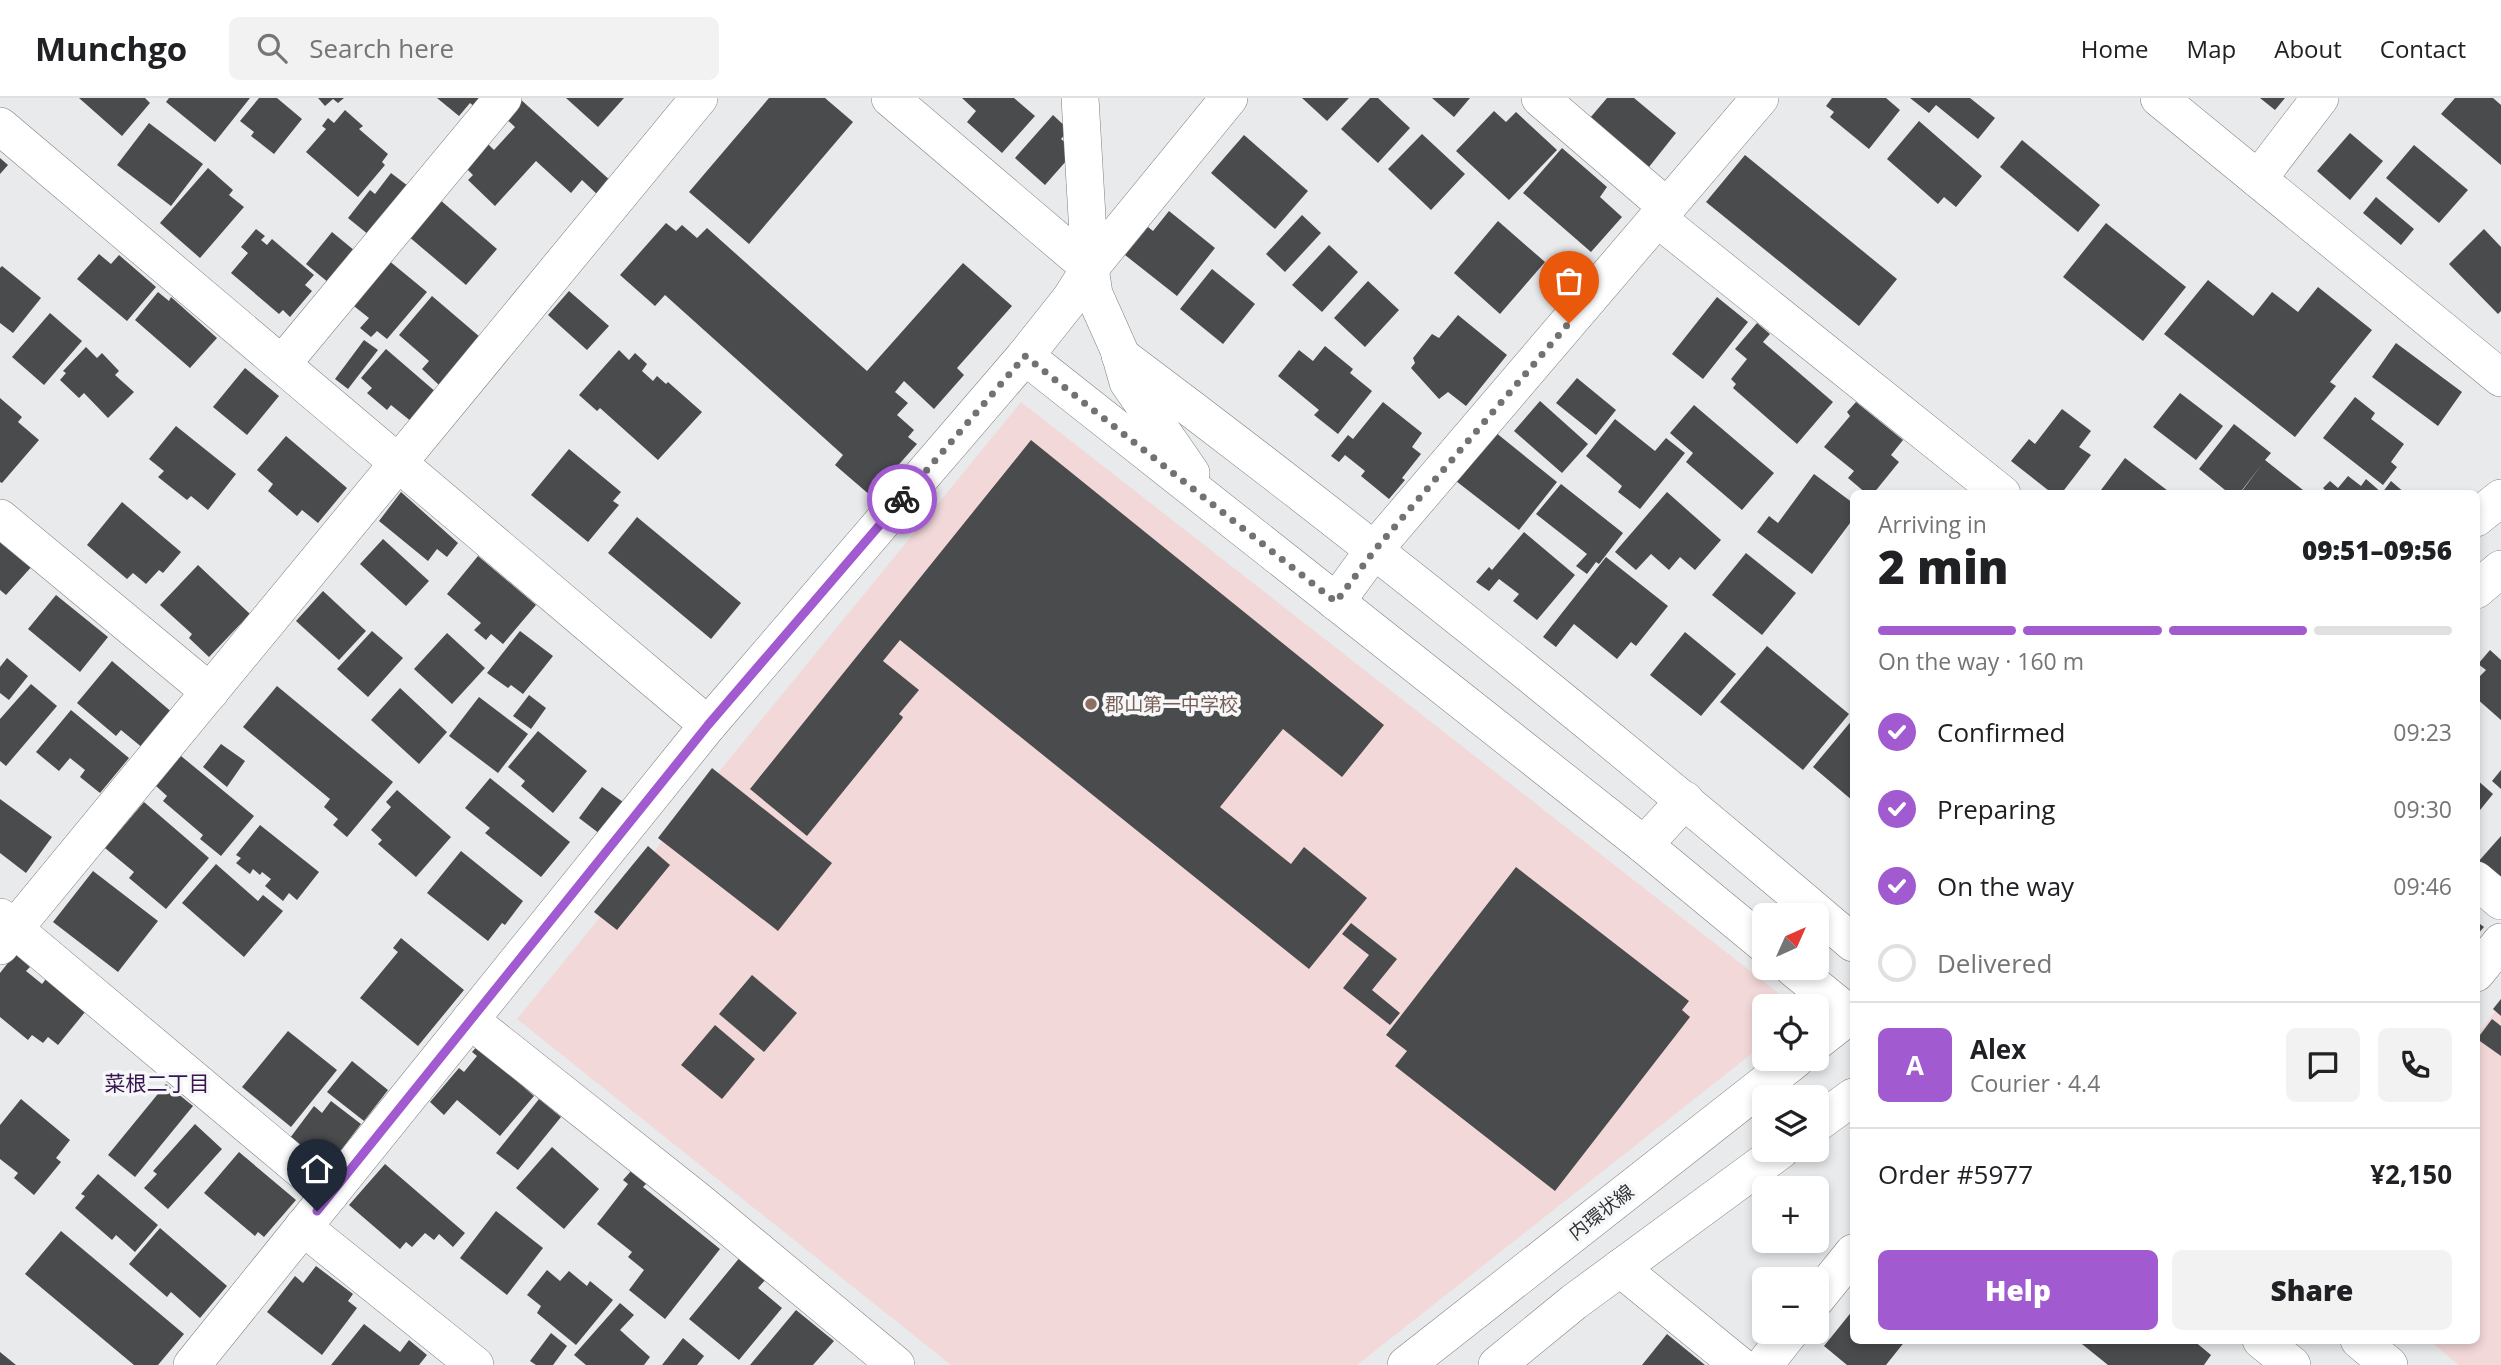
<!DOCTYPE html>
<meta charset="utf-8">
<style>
body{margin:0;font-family:"Open Sans","Noto Sans JP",sans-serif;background:#f2f2f2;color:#202124;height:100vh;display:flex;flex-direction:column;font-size:26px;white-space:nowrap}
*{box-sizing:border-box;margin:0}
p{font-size:23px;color:#757577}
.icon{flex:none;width:38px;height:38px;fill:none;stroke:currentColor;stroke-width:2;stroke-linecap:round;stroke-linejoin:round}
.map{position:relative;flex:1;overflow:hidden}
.drawer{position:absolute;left:1850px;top:392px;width:630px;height:854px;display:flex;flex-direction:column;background:#fff;border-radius:10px;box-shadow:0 4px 10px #0003}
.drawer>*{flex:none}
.needle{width:46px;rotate:45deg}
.fabs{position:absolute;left:1752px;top:805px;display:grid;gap:14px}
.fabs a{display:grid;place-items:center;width:77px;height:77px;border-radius:10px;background:#fff;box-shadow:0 4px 10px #0003;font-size:35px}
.pin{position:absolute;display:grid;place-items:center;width:60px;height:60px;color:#fff;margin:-72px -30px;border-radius:50% 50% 50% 0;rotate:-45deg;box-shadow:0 0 7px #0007}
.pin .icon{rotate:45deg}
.courier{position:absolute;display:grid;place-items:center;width:70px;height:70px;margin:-35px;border:5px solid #a15acf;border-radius:50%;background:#fff;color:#222;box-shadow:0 2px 9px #0007}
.overview em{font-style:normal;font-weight:800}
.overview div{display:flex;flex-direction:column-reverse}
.overview{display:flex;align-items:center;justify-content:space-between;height:119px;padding:0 28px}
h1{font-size:46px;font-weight:800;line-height:52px}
.bar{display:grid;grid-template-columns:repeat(4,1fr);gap:10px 7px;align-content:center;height:84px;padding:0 28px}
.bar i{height:9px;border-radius:5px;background:#e0e0e0}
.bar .on{background:#a15acf}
.bar p{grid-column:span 4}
.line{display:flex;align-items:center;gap:18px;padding:0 28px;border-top:2px solid #e0e0e0}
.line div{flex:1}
.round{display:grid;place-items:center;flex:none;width:74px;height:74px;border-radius:10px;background:#f2f2f2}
ol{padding:0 28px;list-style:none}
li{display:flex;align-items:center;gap:21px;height:77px}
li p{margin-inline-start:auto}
li .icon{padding:7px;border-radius:50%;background:#a15acf;color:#fff;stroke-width:4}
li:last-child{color:#757577}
li i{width:38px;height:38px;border:4px solid #e0e0e0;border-radius:50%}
.cta{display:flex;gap:14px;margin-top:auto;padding:14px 28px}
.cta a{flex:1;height:80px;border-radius:10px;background:#a15acf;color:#fff;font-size:28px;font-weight:800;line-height:80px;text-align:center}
.cta a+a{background:#f2f2f2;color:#202124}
header{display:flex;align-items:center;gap:42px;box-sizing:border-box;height:98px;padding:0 35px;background:#fff;border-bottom:2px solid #e0e0e0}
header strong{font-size:33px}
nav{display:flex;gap:38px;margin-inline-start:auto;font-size:24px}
.search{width:490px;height:63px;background:#f2f2f2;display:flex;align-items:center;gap:18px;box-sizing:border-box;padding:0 24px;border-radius:10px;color:#757577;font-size:26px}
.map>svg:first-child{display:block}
.education{fill:#f3d8d9}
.building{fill:#4a4b4d}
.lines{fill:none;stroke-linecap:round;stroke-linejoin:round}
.minor-casing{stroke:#7e7f81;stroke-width:38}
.minor{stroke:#fff;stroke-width:37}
.done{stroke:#717273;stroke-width:7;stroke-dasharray:0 12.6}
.route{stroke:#a15acf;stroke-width:9}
.education-dot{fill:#8d6e63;stroke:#f5f7f9;stroke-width:2.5}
.labels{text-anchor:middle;stroke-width:7;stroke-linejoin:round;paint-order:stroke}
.education-label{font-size:19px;fill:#785e54;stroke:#f5f7f9;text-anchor:start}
.street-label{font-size:19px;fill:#313232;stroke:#f5f7f9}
.neighbourhood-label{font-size:21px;fill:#38164d;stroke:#f5f7f9}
</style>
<header>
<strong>Munchgo</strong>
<div class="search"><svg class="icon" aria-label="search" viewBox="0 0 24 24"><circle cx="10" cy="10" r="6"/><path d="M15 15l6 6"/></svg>Search here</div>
<nav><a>Home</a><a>Map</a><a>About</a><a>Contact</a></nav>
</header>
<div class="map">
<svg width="2501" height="1267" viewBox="0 0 2501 1267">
<rect width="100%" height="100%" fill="#e8eaeb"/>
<!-- education -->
<g class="education">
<polygon points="1021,304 1795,908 1764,908 1764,946 1357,1267 951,1267 517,921"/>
<polygon points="2501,906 2501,1267 2459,1267 2430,1243 2476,1242 2476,938"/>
</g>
<!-- building -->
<g class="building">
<polygon points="79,0 145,0 150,5 122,38"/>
<polygon points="169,0 250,0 215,44 166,4"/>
<polygon points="259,0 277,0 302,21 274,56 251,38 254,34 240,23"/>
<polygon points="318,0 344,0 338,5 333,1 325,8"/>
<polygon points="437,0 482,0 475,9 470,5 459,18"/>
<polygon points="519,0 612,84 599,98 582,82 571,95 536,63 495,108 468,82 473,77 463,67 485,43 494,52 515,29 503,18"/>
<polygon points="566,0 624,0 598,29"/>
<polygon points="769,0 825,0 853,24 749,146 689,94"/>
<polygon points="962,0 1014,0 1035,18 1002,55 967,24 976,13"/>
<polygon points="1302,0 1349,0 1327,23"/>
<polygon points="1370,0 1378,0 1410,30 1378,65 1341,31"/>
<polygon points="1432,0 1470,0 1454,19"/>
<polygon points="1607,0 1634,0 1676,35 1649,69 1590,20"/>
<polygon points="1832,0 1886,0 1900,12 1869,51 1830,19 1834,14 1826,8"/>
<polygon points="1910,0 1970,0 1995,20 1978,41 1936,7 1929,15"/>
<polygon points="2260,0 2285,0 2275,12"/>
<polygon points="2455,0 2493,0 2501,7 2501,67 2441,16"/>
<polygon points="345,12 363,28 359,31 388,56 382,64 385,67 358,99 306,54 326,31 322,28 328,20 334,25"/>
<polygon points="1494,13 1506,24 1516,14 1557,52 1509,102 1456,53"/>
<polygon points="1053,17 1069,32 1061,41 1075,53 1045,87 1015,60"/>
<polygon points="1919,23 1982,78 1956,109 1944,99 1938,106 1887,61"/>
<polygon points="149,25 203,66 171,108 117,67"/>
<polygon points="2350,35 2383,63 2350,102 2317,73"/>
<polygon points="1422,36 1465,76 1431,112 1388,71"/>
<polygon points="1244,37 1308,93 1275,131 1211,75"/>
<polygon points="2022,42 2100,107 2078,134 2000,69"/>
<polygon points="2414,47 2468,92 2439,125 2386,80"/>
<polygon points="1562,50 1607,89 1600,99 1622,119 1591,154 1523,95"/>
<polygon points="1745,57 1897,181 1859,228 1706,104"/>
<polygon points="0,60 8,67 0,76"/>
<polygon points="208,70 233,92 229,97 244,109 200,160 160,125"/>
<polygon points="391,75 408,88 369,137 348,120 370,92 375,96"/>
<polygon points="2376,99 2414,131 2401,147 2363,115"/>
<polygon points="439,101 497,151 466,187 408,138"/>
<polygon points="1169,113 1215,150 1177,198 1125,157 1148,129 1153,133"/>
<polygon points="1302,117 1321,135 1285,174 1266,156"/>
<polygon points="1498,123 1545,164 1500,216 1454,175"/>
<polygon points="666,125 676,133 682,127 697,140 707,130 867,273 963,165 1012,208 957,270 964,277 934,311 904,283 895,294 908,305 897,317 914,332 908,339 917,346 871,398 835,367 843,357 665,197 655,208 620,177"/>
<polygon points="2106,125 2186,189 2143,243 2063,179"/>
<polygon points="256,131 265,138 261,142 267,147 272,141 314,177 305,187 312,193 290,219 283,212 279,216 231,175 248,155 241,149"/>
<polygon points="2484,131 2501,149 2501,213 2498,216 2449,166"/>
<polygon points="332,134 355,153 329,185 306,166"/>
<polygon points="1329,147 1358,174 1322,214 1292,187"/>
<polygon points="99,156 111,166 119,157 156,189 127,223 77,181"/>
<polygon points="382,157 427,194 387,241 377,233 371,239 360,230 369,220 345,201"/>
<polygon points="2,168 41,200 13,235 0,225 0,170"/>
<polygon points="1212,171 1255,206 1223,246 1180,211"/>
<polygon points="2208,182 2253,218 2272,194 2298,214 2318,189 2372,232 2330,284 2336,288 2295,339 2164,236"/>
<polygon points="1368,183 1399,212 1365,249 1334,220"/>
<polygon points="569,193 609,228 587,252 548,217"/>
<polygon points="158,194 169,203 171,199 217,240 190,270 135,222"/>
<polygon points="432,198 480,239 439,287 422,271 429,263 399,237"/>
<polygon points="1717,199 1748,224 1703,281 1672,256"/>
<polygon points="50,215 82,243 44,287 12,259"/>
<polygon points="1458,217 1507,257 1466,308 1448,294 1439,301 1411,270 1415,265 1413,260 1432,236 1439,240"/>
<polygon points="1757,225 1770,236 1763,244 1833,304 1797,346 1733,290 1736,286 1731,281 1747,261 1735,251"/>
<polygon points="364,242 378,252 348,291 335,281"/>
<polygon points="2396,245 2462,294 2438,328 2372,279"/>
<polygon points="1325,248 1353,271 1350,275 1372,293 1338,336 1314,317 1319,312 1278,278 1299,252 1313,263"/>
<polygon points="86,249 97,260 102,255 119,273 115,277 134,294 108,320 84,295 79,300 60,282 66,275 63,273"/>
<polygon points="386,251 437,295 412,324 391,307 387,312 367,295 372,290 361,280"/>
<polygon points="619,252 629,262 635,255 647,266 642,273 653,283 657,278 666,286 668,284 702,314 658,362 600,310 597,313 579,297"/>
<polygon points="245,270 279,298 247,337 213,309"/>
<polygon points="1577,280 1616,312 1596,337 1556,305"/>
<polygon points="2180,295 2223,328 2196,362 2153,329"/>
<polygon points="2355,299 2375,315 2371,321 2404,346 2391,364 2397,369 2383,387 2323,340"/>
<polygon points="0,300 22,319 18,324 39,342 2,385 0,384"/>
<polygon points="1540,303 1588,346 1562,375 1514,333"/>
<polygon points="1383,304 1422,335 1412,349 1421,356 1402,380 1405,382 1389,401 1361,378 1365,373 1345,357 1339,364 1331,358 1348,337 1353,341"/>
<polygon points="1856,304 1903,342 1891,357 1899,364 1873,396 1867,396 1848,380 1854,373 1824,349 1850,318 1847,314"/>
<polygon points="1694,307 1774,375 1742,412 1686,364 1693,355 1670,335"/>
<polygon points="2062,311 2091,333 2079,349 2091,357 2061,396 2053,396 2011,363 2029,341 2035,346"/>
<polygon points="1615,321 1655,353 1666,340 1685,355 1640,411 1618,394 1622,388 1586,358"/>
<polygon points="2234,326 2271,355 2265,362 2308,396 2245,396 2242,393 2262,366 2239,396 2230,396 2199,371"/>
<polygon points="176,328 236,376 208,412 191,398 187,402 158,379 164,373 149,361"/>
<polygon points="1495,334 1557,384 1519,432 1456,383"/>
<polygon points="286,338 347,390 318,425 302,412 297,418 268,393 273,386 257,372"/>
<polygon points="1031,342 1384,627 1342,679 1283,631 1220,709 1291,766 1304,749 1367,800 1309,871 900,542 883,563 919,592 899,616 903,619 902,621 807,738 750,691"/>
<polygon points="569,351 621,394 613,403 619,407 588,444 531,397"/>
<polygon points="2125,360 2172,396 2098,396"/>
<polygon points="1814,376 1853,405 1853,421 1812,476 1757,434 1769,418 1778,425"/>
<polygon points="2348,378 2361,388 2366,381 2382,395 2391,383 2406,396 2329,396 2323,390 2330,383 2338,390"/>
<polygon points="1561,386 1623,435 1599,466 1596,464 1587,476 1576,468 1587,456 1536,416"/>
<polygon points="401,394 458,445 447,459 437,451 428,463 379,423"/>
<polygon points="1667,394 1721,442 1695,472 1680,459 1669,472 1651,456 1636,472 1615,454"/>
<polygon points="122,404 181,454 163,475 159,472 146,486 133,475 127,481 87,447"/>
<polygon points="637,419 741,505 711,541 608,455"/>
<polygon points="1524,434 1575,477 1537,522 1513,503 1519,496 1499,481 1489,493 1476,484 1489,469 1492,472"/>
<polygon points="0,436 34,466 6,497 0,492"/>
<polygon points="383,441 429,483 406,508 360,466"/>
<polygon points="1746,455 1796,495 1762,537 1712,497"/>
<polygon points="478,458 536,507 503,546 491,536 486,542 474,532 481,525 447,496"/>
<polygon points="1606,459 1668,508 1636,548 1631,544 1617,561 1574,526 1556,549 1543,539"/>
<polygon points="198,467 250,516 209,559 189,540 192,536 160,507"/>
<polygon points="323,493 366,533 339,562 296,523"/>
<polygon points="56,497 108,539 80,574 28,531"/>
<polygon points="372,533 403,560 368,599 337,571"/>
<polygon points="520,533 553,558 523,596 511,587 508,590 487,575"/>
<polygon points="1685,534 1736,576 1701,618 1650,577"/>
<polygon points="447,535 485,570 452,606 414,571"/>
<polygon points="1767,548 1849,616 1803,672 1720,604"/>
<polygon points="2490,552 2501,562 2501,622 2476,600 2476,582 2486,572 2478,566"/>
<polygon points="7,560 28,578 9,602 0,595 0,569"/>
<polygon points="112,563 174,616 144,651 121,632 116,638 77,605"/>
<polygon points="31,586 57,608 6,668 0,663 0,621"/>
<polygon points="277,588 393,684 347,739 333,727 338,721 324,709 330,701 243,629"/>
<polygon points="400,590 447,634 419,666 371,622"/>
<polygon points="529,597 546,610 531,631 513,618"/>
<polygon points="479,599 528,636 498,675 449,638"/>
<polygon points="71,612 129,660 100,695 80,679 85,672 70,660 59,673 36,654"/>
<polygon points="1853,621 1853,703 1813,669"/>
<polygon points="538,633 587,673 553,715 521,688 525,683 508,669"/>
<polygon points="221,646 245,663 227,689 203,669"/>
<polygon points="181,658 254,718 221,758 200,741 203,737 163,703 167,698 156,688"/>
<polygon points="712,670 832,765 778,833 658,740"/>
<polygon points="2501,672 2501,691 2492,683"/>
<polygon points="490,680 570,744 541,779 485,735 490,730 465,710"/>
<polygon points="2476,681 2493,696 2476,717"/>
<polygon points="602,689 623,704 600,736 579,720"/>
<polygon points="397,692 451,739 416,779 378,746 382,742 371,732 391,709 386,704"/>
<polygon points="0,701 52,739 26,775 0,755"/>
<polygon points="144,704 209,760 166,811 129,780 134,774 105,750"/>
<polygon points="260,727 319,774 297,802 289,795 283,803 265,788 271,781 262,774 260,777 253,771 250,776 236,765 241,760 236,757"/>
<polygon points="2501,738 2501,784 2478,764"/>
<polygon points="648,748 670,767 617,832 594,814"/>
<polygon points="461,753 523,803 505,827 502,825 488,843 427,795"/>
<polygon points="216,766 258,803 263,797 283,813 244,859 182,805"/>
<polygon points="1516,769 1689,903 1682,912 1690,919 1555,1093 1395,968 1407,953 1386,937"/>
<polygon points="93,773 158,823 118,874 53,824"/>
<polygon points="2476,823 2484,829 2476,838"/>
<polygon points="1351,825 1397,861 1372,892 1400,915 1390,927 1343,890 1369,857 1342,836"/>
<polygon points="401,840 464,892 418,948 360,900 398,854 393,850"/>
<polygon points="15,856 30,869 26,873 42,886 46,881 85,914 58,947 48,939 43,945 32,937 28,942 0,919 0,875"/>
<polygon points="752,877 797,915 764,954 719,916"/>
<polygon points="2501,901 2501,918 2493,911"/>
<polygon points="2492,921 2501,928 2501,958 2477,941"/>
<polygon points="715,927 755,961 722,1001 681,967"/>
<polygon points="288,933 337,972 291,1029 242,989"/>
<polygon points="480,945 501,969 534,998 500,1038 457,1002 444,1017 430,1004 459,970 464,974 477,958 472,954"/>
<polygon points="352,963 388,992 364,1023 327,994"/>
<polygon points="166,986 193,1008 135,1079 108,1057"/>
<polygon points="21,1001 70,1042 56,1060 61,1064 34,1097 14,1080 18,1075 0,1061 0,1027"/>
<polygon points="539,1001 561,1019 518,1072 496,1055"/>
<polygon points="331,1003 361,1026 328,1069 290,1040 314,1008 322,1015"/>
<polygon points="195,1026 222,1051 168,1111 144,1090 157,1076 153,1073"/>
<polygon points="552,1049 599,1091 564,1131 516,1090"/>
<polygon points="239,1054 296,1102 264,1139 258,1134 255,1138 204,1095"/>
<polygon points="385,1066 465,1135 453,1149 439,1136 434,1142 425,1135 412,1149 406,1144 400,1151 349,1107"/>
<polygon points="632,1072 647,1085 643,1089 720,1151 665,1221 629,1192 644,1172 628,1159 632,1154 597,1126 628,1086 623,1082"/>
<polygon points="98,1076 158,1127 135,1154 116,1137 112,1142 75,1110 85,1098 81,1096"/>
<polygon points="496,1113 543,1150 507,1197 460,1160"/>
<polygon points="160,1130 227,1188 200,1220 171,1194 167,1199 129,1166"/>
<polygon points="61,1133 184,1236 158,1267 134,1267 25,1176"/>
<polygon points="741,1158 767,1180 758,1190 782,1210 739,1262 689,1221"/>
<polygon points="316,1168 353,1196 348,1203 357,1210 322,1257 267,1214 295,1178 303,1185"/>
<polygon points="547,1172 560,1183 569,1173 587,1188 590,1183 613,1202 576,1247 537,1215 541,1208 527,1197"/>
<polygon points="620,1205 634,1217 620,1232 650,1259 644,1267 586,1267 574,1257"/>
<polygon points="796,1212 834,1243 813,1267 750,1267"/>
<polygon points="1853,1212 1853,1242 1906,1242 1886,1267 1847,1267 1824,1248"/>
<polygon points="364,1226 400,1254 409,1242 427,1257 419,1267 331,1267"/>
<polygon points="551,1235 567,1248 553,1267 536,1267 530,1263"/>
<polygon points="1667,1236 1705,1267 1642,1267"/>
<polygon points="683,1240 704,1258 697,1267 662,1267"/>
<polygon points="2077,1242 2193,1242 2211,1257 2204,1267 2108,1267"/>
<polygon points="0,1254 16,1267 0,1267"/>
</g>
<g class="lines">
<!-- minor casing -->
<g class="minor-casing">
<g id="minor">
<polyline points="890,0 1090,170"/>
<polyline points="1080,0 1090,170 1094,196 1119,252 1128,284 1191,375"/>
<polyline points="1540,0 1667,109"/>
<polyline points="2159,0 2501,280"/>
<polyline points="0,28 708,627"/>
<polyline points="2258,81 2320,0"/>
<polyline points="1658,121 2002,396"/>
<path d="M1120,257C1371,445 1615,642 1853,845"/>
<polyline points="1025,258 1644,747 1764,846"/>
<polyline points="282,266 503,0"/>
<polyline points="0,420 210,594"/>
<polyline points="2476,420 2501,400"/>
<polyline points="2476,492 2501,471"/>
<polyline points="1336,504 1374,452 1760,0"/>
<polyline points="1644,747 1685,702"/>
<polyline points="2476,782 2501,803"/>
<polyline points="0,819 330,1096"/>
<polyline points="0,848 699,0"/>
<polyline points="1793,870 1853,919"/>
<polyline points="2476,875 2501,844"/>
<polyline points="470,922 698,1103 896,1267"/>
<polyline points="1816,944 1853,915"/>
<polyline points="1816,1026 1853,999"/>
<polyline points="303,1129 475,1267"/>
<polyline points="1620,1170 1739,1267"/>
<polyline points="1816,1201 1853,1155"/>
<polyline points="2261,1242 2292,1267"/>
<polyline points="2359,1242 2389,1267"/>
<polyline points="192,1267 708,627 1025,258 1071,200 1090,170 1229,0"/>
<polyline points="1406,1267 1796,961"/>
<polyline points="1497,1267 1574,1204 1781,1052"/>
<polyline points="1764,1267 1790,1234"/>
</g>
</g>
<!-- minor -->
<use href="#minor" class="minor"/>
</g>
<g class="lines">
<!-- done -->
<polyline class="done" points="902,401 1025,258 1336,504 1374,453 1569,225"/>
<!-- route -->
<polyline class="route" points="317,1113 708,627 902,401"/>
</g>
<!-- markers -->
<circle class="education-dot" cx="1091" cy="606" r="7"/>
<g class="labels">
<!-- education labels -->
<g class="education-label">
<text x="1105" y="613">郡山第一中学校</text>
</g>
<!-- street labels -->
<g class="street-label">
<text transform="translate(1601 1114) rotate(-38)" y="7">内環状線</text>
</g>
<!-- neighbourhood labels -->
<g class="neighbourhood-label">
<text x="157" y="993">菜根二丁目</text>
</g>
</g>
</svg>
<div class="fabs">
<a><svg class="needle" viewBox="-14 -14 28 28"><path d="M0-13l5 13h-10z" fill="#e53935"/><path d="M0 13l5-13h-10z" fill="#757577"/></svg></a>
<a><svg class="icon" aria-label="locate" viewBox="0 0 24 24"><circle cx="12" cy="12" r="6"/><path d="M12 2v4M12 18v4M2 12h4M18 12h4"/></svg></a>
<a><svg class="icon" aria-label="layers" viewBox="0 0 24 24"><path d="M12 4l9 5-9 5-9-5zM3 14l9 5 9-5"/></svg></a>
<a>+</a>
<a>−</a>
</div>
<div class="pin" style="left:1569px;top:225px;background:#ea580c"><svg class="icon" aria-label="bag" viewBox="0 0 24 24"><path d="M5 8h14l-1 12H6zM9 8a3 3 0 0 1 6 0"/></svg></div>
<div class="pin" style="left:317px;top:1113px;background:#1f2937"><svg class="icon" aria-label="home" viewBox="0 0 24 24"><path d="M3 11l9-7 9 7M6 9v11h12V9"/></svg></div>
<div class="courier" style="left:902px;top:401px"><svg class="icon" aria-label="bike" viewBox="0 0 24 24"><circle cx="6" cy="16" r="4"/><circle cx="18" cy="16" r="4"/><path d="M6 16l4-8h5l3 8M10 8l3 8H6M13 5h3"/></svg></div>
<section class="drawer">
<div class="overview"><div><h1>2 min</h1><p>Arriving in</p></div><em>09:51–09:56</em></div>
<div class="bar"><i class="on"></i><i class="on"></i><i class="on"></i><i></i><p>On the way · 160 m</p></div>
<ol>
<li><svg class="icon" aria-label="check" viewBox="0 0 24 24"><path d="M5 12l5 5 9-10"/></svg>Confirmed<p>09:23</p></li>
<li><svg class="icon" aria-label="check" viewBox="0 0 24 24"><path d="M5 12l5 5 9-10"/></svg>Preparing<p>09:30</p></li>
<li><svg class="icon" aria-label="check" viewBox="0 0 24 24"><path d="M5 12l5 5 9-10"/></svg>On the way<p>09:46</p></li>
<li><i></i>Delivered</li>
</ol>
<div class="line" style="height:126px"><b class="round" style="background:#a15acf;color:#fff">A</b><div><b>Alex</b><p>Courier · 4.4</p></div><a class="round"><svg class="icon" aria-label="chat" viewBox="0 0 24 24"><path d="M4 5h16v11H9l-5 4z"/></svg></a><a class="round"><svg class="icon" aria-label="phone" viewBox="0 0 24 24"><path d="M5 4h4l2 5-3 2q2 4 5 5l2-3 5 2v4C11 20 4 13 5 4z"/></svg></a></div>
<div class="line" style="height:91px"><div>Order #5977</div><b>¥2,150</b></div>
<div class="cta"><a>Help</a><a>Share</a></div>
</section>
</div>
